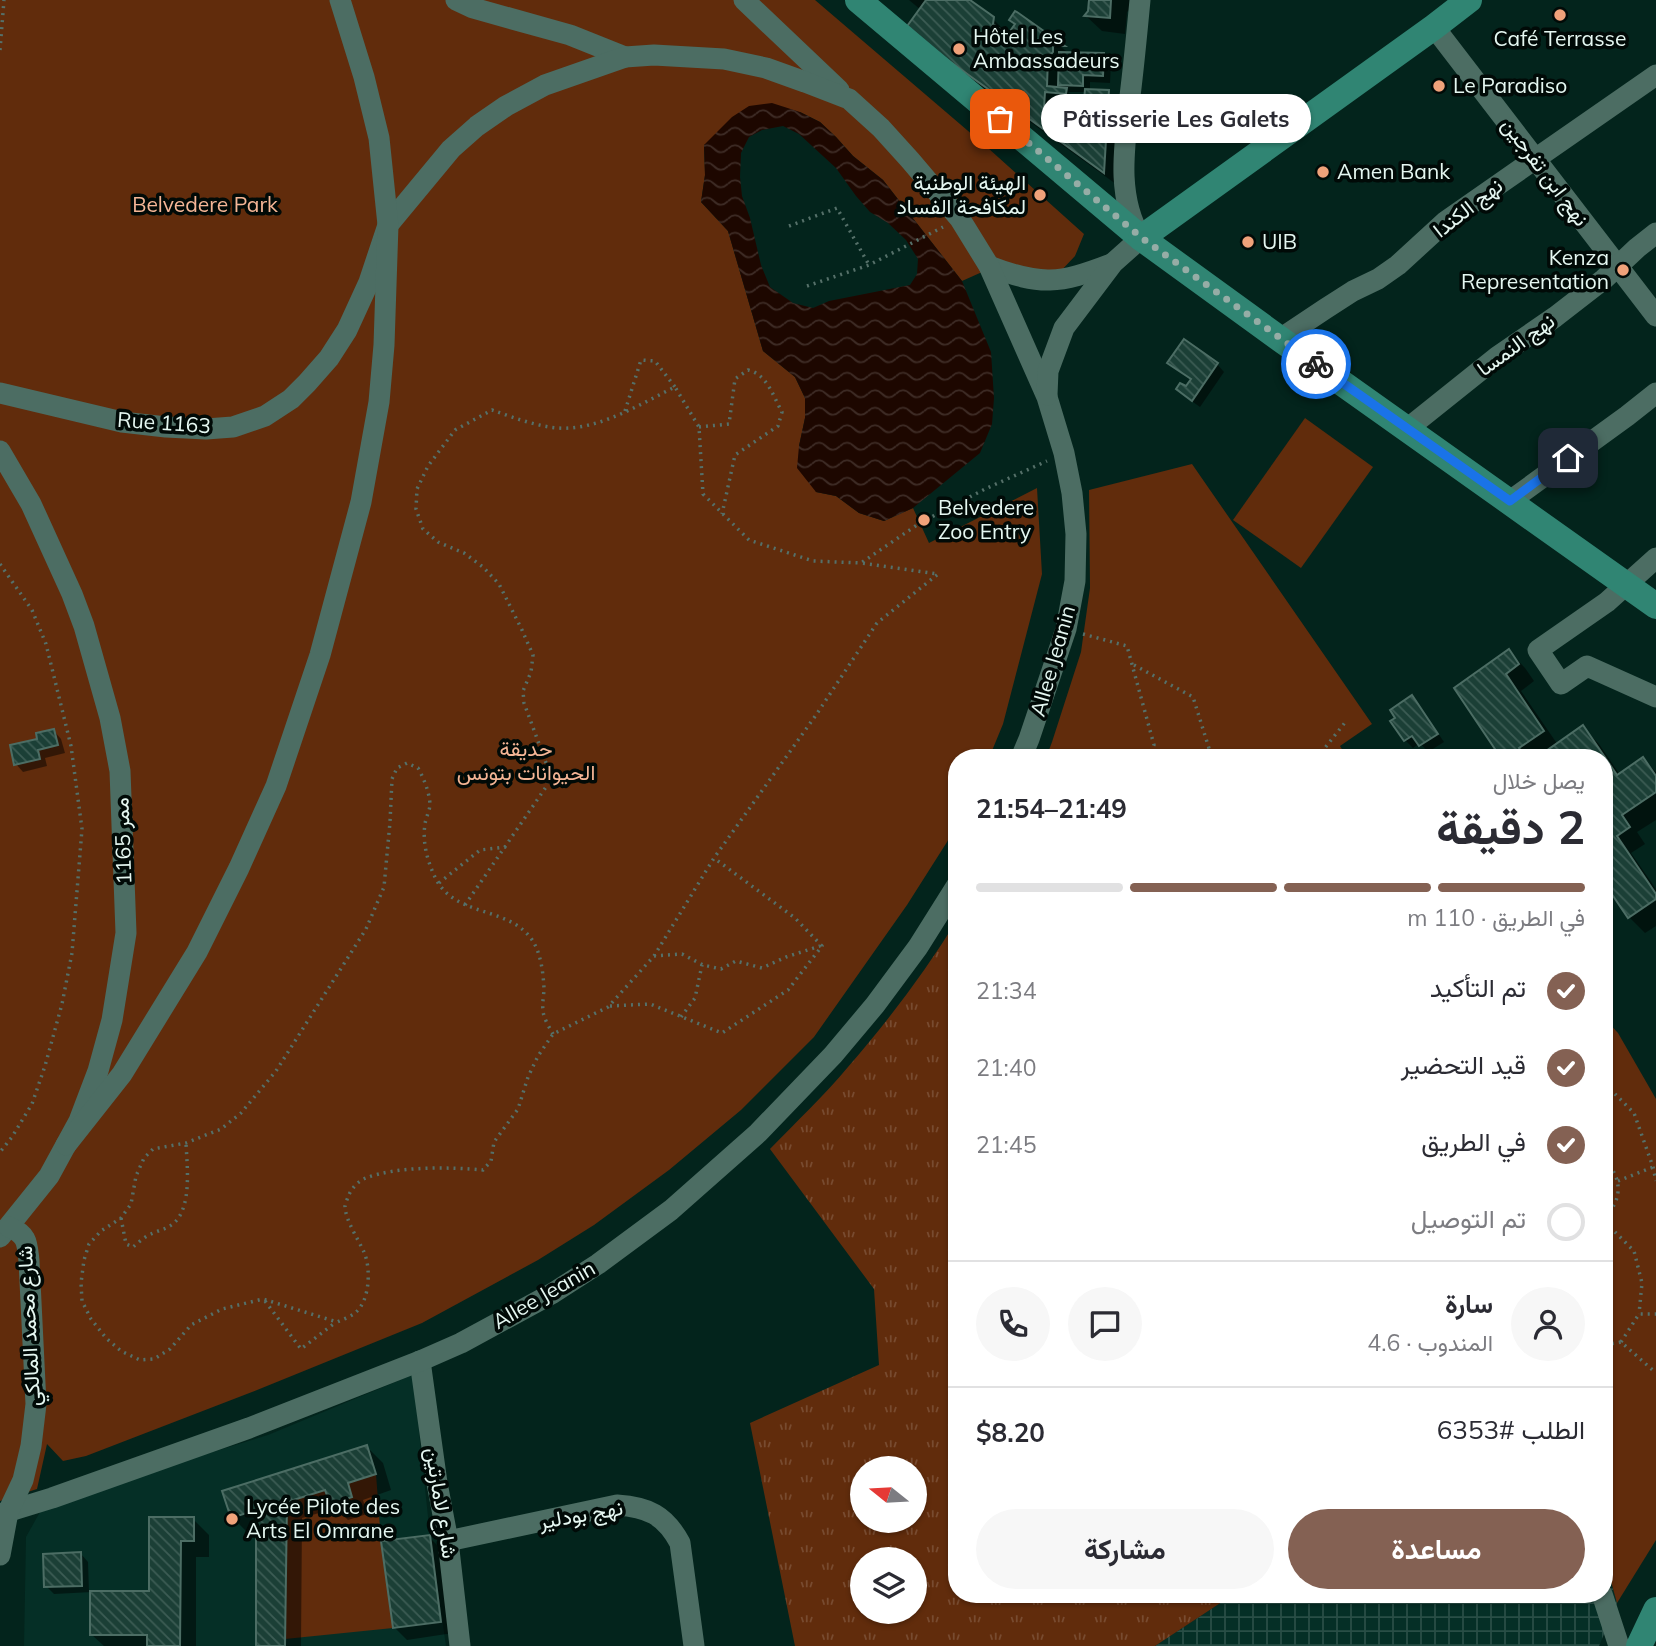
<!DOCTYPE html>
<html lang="ar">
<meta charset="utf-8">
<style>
body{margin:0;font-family:Mulish,Vazirmatn,sans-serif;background:#f7f7f7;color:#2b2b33;direction:rtl;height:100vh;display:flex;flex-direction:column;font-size:26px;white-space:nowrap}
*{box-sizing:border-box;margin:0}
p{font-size:23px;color:#7c7c81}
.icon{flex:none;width:38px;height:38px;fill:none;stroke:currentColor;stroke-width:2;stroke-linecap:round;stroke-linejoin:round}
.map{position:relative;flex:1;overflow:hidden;direction:ltr}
.sheet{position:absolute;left:948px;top:749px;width:665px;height:854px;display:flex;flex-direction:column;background:#fff;border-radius:28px;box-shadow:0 2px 5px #0004;direction:rtl}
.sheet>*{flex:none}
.needle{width:46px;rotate:288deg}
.tools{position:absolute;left:850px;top:1456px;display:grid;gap:14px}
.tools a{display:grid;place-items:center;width:77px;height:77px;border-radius:50%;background:#fff;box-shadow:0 2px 5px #0004;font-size:35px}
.pin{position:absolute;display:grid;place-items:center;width:60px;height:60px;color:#fff;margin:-30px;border-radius:14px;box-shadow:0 4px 10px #0006}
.courier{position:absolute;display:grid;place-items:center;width:70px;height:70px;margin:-35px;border:5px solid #1a73e8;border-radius:50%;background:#fff;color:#222;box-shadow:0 2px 9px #0007}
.bubble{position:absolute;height:49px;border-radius:24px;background:#fff;box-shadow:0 2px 5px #0004;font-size:23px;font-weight:700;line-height:49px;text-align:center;direction:rtl}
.overview em{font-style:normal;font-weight:700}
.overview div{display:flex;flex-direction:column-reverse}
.overview{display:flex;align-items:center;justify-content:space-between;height:119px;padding:0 28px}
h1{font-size:46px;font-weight:700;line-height:52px}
.bar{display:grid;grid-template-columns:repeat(4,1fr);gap:10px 7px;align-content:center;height:84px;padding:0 28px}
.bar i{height:9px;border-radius:5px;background:#e1e1e2}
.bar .selected{background:#846153}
.bar p{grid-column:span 4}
.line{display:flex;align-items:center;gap:18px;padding:0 28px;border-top:2px solid #e1e1e2}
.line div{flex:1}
.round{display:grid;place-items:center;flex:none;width:74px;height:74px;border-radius:37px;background:#f7f7f7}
ol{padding:0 28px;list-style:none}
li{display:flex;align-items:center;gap:21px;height:77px}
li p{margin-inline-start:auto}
li .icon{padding:7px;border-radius:50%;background:#846153;color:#fff;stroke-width:4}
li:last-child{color:#7c7c81}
li i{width:38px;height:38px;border:4px solid #e1e1e2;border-radius:50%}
.primary-button{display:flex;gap:14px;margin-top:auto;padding:14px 28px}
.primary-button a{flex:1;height:80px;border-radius:42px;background:#846153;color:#fff;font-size:28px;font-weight:700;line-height:80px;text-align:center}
.primary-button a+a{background:#f7f7f7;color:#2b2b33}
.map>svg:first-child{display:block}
.built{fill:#052f26}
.industrial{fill:url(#industrial-grid)}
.grass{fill:url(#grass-tufts);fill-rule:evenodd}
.park{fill:#612c0c}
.water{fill:url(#water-waves);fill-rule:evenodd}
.shadow{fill:#0007;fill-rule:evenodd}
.building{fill:url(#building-back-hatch);stroke:#4c6d64;stroke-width:2}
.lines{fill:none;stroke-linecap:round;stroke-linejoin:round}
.path{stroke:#557069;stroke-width:3.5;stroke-dasharray:2 5;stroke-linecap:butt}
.minor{stroke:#4c6d63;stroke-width:21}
.major{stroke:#308573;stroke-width:26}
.done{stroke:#96ada6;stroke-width:7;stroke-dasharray:0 12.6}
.route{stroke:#1a73e8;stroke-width:9}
.poi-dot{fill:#f0a27a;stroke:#010a07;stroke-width:2.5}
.labels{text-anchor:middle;stroke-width:7;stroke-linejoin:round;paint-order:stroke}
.poi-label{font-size:21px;fill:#e5f7f1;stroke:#010a07;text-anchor:start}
.street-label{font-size:21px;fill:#e5f7f1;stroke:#010a07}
.park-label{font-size:21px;fill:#f5b696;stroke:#010a07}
</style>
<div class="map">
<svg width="1656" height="1646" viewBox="0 0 1656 1646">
<defs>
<pattern id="industrial-grid" width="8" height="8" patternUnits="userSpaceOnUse" patternTransform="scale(1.75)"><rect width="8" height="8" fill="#052f26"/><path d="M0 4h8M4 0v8" fill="none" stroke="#294e46"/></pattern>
<pattern id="grass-tufts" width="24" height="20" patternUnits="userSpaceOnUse" patternTransform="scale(1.75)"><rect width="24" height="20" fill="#612c0c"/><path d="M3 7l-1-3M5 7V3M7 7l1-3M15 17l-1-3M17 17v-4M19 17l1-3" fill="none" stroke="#784b30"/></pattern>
<pattern id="water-waves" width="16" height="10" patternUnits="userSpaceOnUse" patternTransform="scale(1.75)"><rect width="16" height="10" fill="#1d0700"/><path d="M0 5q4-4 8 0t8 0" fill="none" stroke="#3e2c26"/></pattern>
<pattern id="building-back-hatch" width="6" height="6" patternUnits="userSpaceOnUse" patternTransform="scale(1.75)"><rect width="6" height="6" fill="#1b3f36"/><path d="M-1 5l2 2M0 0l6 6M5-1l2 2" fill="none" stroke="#3c5c54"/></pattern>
</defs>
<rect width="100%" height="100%" fill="#03241c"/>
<!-- built -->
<polygon class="built" points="417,1373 419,1432 430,1535 446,1646 24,1646 26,1537 45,1503 268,1435"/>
<!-- industrial -->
<polygon class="industrial" points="1605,1561 1617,1603 1599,1646 1155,1646 1234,1594 1605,1594"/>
<!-- grass -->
<path class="grass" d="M957,920V1594H1234L1155,1646H795L750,1423L879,1365L874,1289L770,1149C796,1122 824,1096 848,1067C888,1021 925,972 957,920ZM863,1468H915V1521H863ZM863,1559H915V1612H863Z"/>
<!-- park -->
<g class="park">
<polygon points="0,0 815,0 988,148 1084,234 1075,256 1058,274 1000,264 962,281 883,180 853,156 836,137 820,122 800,112 704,145 705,175 701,202 728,231 763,351 795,377 805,398 805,418 799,446 816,492 836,496 859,513 884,521 913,508 929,543 1037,488 1042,574 1003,724 989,758 957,758 957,822 947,842 907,905 814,1037 741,1110 669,1170 594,1225 538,1260 422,1323 252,1392 86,1456 63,1461 47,1444 37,1489 0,1501"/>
<polygon points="1305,418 1373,467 1301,568 1233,520"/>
<polygon points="1192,464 1372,724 1340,746 1346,756 1353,758 1046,758 1052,742 1081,652 1090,588 1089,490"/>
<polygon points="1605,1019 1618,1033 1656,1099 1656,1540 1617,1603 1605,1560"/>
<polygon points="376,1474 381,1541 393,1628 285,1639 287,1502 325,1490 330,1504 351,1497 348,1483"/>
</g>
<!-- water -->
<path class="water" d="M772,103L800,112L820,122L836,137L853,156L883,180L962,281L991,352L994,398L992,424L980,453L913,508L884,521L859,513L836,496L816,492L797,468L799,446L805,418V398L795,377L763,351L728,231L701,202L705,175L704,145L732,117L749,106ZM783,126L799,134L836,168L856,196L870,212L888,223L906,240L918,259L917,274L910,285L829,301L813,308L793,303L770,287L761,265L750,218L742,196L740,177L741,153L749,137L762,130Z"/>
<!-- shadow -->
<g class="shadow">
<path d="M909,0H970V2L993,19L1009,35L1016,25L1017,13L1070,54L1103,55L1111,63L1110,83L1090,82V91L1108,92L1124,108L1120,187L924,45L921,10ZM1068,92H1086L1085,108L1075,98ZM1061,108L1085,109L1084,117L1075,126L1088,140L1087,141L1060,122Z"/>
<polygon points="1087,0 1132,0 1131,8 1127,12 1125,34 1102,31 1086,16 1089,11 1090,3"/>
<polygon points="1169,363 1217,364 1224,372 1200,407 1186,397 1178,389 1186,389 1192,380 1177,370"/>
<polygon points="1509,651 1525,668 1534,681 1521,691 1558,745 1583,728 1599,744 1620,775 1643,759 1656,772 1656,820 1637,832 1645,844 1631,853 1656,889 1656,926 1645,933 1629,917 1608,886 1605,889 1605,758 1503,758 1456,688"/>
<polygon points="1412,697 1419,705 1444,742 1428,752 1420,743 1413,748 1405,740"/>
<polygon points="54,731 61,739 65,753 45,758 47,766 23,772 16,764 39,740"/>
<polygon points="367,1447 383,1463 391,1490 363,1500 367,1514 348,1520 336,1508 302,1518 301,1646 258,1646 258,1531 249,1534 232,1517"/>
<polygon points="193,1519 209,1535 209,1557 196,1557 196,1646 104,1646 92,1635 92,1592 54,1594 46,1586 81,1554 88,1562 89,1592 151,1592"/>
<polygon points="429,1537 441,1549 453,1633 407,1640 395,1628"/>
</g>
<!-- building -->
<g class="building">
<polygon points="926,0 970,0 994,17 993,24 1008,34 1015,24 1009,20 1015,11 1017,12 1065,46 1053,46 1053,52 1048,58 1047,86 1067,88 1066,94 1045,92 1044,108 1082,136 1082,133 1073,127 1073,115 1083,115 1085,89 1109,90 1104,173 905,29"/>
<polygon points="1089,0 1111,0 1110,18 1084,16 1088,11"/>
<polygon points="1059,52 1104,53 1103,76 1083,75 1083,86 1058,85"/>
<polygon points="1184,339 1218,363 1192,401 1176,389 1180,383 1186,386 1191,379 1167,363"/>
<polygon points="1509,649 1519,664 1506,674 1544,731 1519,748 1526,758 1501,758 1454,688"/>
<polygon points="1412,695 1438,734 1419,746 1412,736 1404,741 1390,721 1395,718 1390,710"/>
<polygon points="1583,725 1617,775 1643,757 1656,776 1656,792 1622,815 1630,827 1617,836 1656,894 1656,899 1628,918 1605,884 1605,758 1541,758 1539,756"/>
<polygon points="54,729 58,745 38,750 40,759 14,765 10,745 37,739 36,733"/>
<polygon points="367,1445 376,1474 348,1483 352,1497 330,1504 325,1490 287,1502 285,1646 256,1646 256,1510 231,1518 222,1491"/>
<polygon points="149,1517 194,1517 194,1541 181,1541 180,1646 147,1646 147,1635 90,1635 90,1591 149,1591"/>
<polygon points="430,1535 441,1622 393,1628 381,1541"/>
<polygon points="81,1552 82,1586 44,1587 43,1554"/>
</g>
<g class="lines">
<!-- path -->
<g class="path">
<polyline points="0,50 4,0"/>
<polyline points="789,226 837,208 869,265"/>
<polyline points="807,286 869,265 943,227"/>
<polyline points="625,411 641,360 655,361 675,387"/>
<path d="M699,427L729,424L735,379L748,370C767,374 773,396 782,412L778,426L735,455L722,514"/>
<polyline points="0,564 32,610 46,644 71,746 82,829 72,953 62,1004 45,1066 32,1104 12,1137 0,1152"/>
<polyline points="1083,634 1127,646 1154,745 1148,758"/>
<polyline points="1134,665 1193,697 1212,758"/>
<polyline points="1317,758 1347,720"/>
<polyline points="439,883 480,850 506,847"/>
<path d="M465,905L546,787L549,771L524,703L523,691L531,672L533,655L522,630L499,584L483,567L464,553L438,542L423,529L416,509L417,489L428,466L455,430L492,410C515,418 545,430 570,428C608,425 642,403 675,387L699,427L703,494L749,540L813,561L861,563L920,523L985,489L1047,461"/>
<polyline points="951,927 957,938"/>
<polyline points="654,956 682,954 703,965 721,969 736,961 762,968 786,957 820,946"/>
<polyline points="610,1006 650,1004 722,1033 788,990 822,946 795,918 714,858"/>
<polyline points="681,1017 695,998 702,965"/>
<path d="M553,1034C549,1027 543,1017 543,1010C542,1003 544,995 544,988C543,972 541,951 530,937C506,907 457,916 437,881C428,864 422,843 425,824C426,817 430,810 430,804C429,791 424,779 418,768L407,763L397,768L392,779L390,822L384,887L366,929L276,1071L241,1113L221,1129L186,1143L153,1149L144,1158L136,1176L131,1204L121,1218L101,1231L89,1244L84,1260L81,1283L82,1301L91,1319L106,1338L121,1351L140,1360L154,1359L170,1349L191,1325L222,1309L263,1299L337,1322C343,1319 351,1317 356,1312C370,1300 371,1268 364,1252C358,1239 346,1221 345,1207C345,1204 347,1200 348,1197C351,1189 358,1181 366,1178C397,1166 450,1167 483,1170L491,1161L494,1142L518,1109L528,1077L538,1056L553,1034L608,1007L654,956L714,858L816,715L877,623L938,574L861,563"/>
<polyline points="1605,1084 1634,1113 1653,1167 1656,1181"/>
<path d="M1605,1160C1622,1178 1623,1199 1605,1217"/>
<polyline points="1618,1181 1653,1167"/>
<path d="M121,1218L126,1244L133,1247C138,1243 144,1237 151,1234C159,1230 168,1229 175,1222C192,1205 187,1165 186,1143"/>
<polyline points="1605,1222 1634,1251 1642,1283 1639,1314"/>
<polyline points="265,1301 301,1349 336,1322"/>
<polyline points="1621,1342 1639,1314 1656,1314"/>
<polyline points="1605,1345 1621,1342 1656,1373"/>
</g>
<!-- minor -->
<g class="minor">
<polyline points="456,0 473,8 570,35 625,57"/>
<polyline points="744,0 839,90"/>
<polyline points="1434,27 1656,316"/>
<path d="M989,266C1041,286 1059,284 1111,264"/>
<polyline points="1280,339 1325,309 1353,291 1378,279 1398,265 1446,221 1656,75"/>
<polyline points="0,393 122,422 166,427 206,429 233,427 265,416 291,399 307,383 329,358 347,330 369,282 388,225 451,149 477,126 506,106 545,85 625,57 654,55 724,59 766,68 805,82 849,99 881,128 910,160 960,219 989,266 1047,397 1064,453 1072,493 1076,534 1075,581 1066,629 1029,739 1021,758"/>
<path d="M1047,395L1048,371L1064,328L1113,263L1141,238C1115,195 1125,143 1130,96C1134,64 1137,32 1140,0"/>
<polyline points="1407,429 1497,357 1555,317 1604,279 1637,248 1656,233"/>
<polyline points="0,451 31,504 72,594 84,626 110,718 120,771 126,933 112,1020 98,1071 79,1121 49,1176 0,1237"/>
<polyline points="1510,501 1627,416 1656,393"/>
<polyline points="1656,558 1607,602 1538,650 1561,684 1587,666 1656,697"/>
<polyline points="66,1145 122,1074 197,952 239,868 276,786 320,655 361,502 379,402 384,345 388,225 379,138 364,77 340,0"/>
<polyline points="420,1361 437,1483 448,1541 460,1646"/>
<polyline points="0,1514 52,1498 249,1428 420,1361 461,1343 553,1293 598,1264 671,1210 758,1133 833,1055 875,1005 918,947 957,885"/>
<path d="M448,1541L617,1505C648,1507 665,1515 680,1543L694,1646"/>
<path d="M0,1555L8,1512L23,1480L31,1446L36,1404L29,1261C27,1243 28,1235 9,1227"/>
<polyline points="1602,1594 1619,1646"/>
</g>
<!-- major -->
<g class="major">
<polyline points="858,0 1141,238 1280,339 1656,606"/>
<polyline points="1141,238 1434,27 1469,0"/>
<polyline points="1639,1646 1656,1610"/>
</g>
</g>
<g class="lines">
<!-- done -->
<polyline class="done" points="1000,119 1142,238 1316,364"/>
<!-- route -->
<polyline class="route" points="1316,364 1510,501 1568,458"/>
</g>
<!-- markers -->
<g class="poi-dot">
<circle cx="1560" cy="15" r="7"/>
<circle cx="959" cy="49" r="7"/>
<circle cx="1439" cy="86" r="7"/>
<circle cx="1323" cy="172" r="7"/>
<circle cx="1040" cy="195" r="7"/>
<circle cx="1248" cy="242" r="7"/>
<circle cx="1623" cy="270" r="7"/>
<circle cx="924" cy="520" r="7"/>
<circle cx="232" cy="1519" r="7"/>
</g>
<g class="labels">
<!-- poi labels -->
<g class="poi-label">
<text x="973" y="44">Hôtel Les<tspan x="973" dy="24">Ambassadeurs</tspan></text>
<text x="1560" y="46" text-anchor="middle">Café Terrasse</text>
<text x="1453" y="93">Le Paradiso</text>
<text x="1337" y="179">Amen Bank</text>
<text x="1026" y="190" text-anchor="end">الهيئة الوطنية<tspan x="1026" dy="24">لمكافحة الفساد</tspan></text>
<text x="1262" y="249">UIB</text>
<text x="1609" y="265" text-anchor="end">Kenza<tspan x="1609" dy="24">Representation</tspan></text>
<text x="938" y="515">Belvedere<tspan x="938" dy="24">Zoo Entry</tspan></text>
<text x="246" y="1514">Lycée Pilote des<tspan x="246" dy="24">Arts El Omrane</tspan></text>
</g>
<!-- street labels -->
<g class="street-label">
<text transform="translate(1545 172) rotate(53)" y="7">نهج ابن تفرجين</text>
<text transform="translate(1468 208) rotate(-38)" y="7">نهج الكندا</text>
<text transform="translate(1516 345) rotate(-36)" y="7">نهج النمسا</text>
<text transform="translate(164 423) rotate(4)" y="7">Rue 1163</text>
<text transform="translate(1053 661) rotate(-74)" y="7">Allee Jeanin</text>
<text transform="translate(123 841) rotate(-92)" y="7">ممر 1165</text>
<text transform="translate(544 1295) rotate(-30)" y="7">Allee Jeanin</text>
<text transform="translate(29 1326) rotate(-93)" y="7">شارع محمد المالكي</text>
<text transform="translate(441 1503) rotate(81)" y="7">شارع لامارتين</text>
<text transform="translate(581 1515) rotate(-10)" y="7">نهج بودلير</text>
</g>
<!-- park labels -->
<g class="park-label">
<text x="205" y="212">Belvedere Park</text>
<text x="526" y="756">حديقة<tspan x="526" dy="24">الحيوانات بتونس</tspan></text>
</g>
</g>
</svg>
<div class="tools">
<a><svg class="needle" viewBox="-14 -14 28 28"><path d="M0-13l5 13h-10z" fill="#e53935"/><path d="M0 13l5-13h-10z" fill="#7c7c81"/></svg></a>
<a><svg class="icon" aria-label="layers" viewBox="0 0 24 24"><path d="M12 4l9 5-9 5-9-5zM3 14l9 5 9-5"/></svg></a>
</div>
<div class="pin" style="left:1000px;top:119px;background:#ea580c"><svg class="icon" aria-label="bag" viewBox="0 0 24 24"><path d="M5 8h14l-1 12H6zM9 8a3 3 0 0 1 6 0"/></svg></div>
<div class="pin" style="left:1568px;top:458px;background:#1f2937"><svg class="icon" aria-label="home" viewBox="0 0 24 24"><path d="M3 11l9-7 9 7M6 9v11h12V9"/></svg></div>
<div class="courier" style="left:1316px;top:364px"><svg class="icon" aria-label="bike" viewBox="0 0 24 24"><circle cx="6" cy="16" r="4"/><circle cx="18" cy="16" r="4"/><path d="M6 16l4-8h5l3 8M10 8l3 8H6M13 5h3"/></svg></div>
<div class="bubble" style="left:1041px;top:94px;width:270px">Pâtisserie Les Galets</div>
<section class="sheet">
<div class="overview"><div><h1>2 دقيقة</h1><p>يصل خلال</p></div><em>21:49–21:54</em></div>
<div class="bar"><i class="selected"></i><i class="selected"></i><i class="selected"></i><i></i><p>في الطريق · 110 m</p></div>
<ol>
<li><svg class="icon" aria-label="check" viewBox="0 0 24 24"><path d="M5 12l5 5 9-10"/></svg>تم التأكيد<p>21:34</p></li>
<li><svg class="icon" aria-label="check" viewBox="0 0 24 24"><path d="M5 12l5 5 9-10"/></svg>قيد التحضير<p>21:40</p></li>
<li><svg class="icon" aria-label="check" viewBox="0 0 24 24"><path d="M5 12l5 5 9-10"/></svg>في الطريق<p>21:45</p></li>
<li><i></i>تم التوصيل</li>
</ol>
<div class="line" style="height:126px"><a class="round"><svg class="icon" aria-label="person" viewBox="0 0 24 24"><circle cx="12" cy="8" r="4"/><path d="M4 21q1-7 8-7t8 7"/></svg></a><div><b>سارة</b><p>المندوب · 4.6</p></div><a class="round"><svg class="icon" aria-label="chat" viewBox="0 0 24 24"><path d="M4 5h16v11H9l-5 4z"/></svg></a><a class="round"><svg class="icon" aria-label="phone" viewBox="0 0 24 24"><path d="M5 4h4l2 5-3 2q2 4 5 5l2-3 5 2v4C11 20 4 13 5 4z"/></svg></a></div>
<div class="line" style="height:91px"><div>الطلب #6353</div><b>$8.20</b></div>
<div class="primary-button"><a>مساعدة</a><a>مشاركة</a></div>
</section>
</div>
